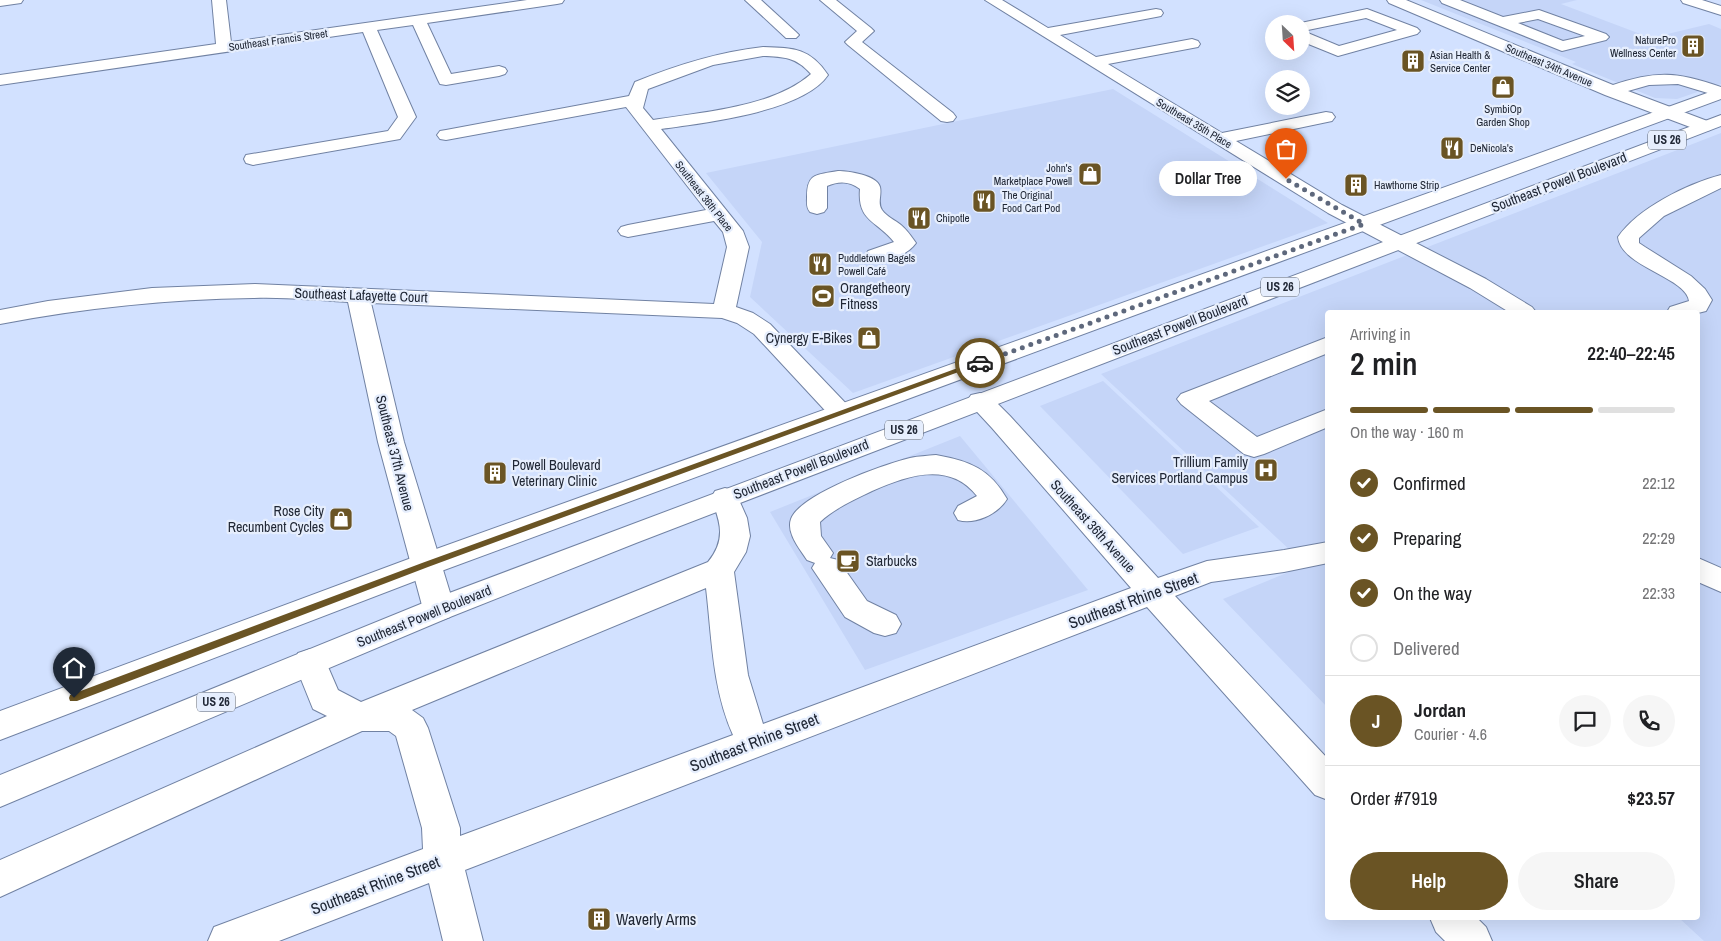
<!DOCTYPE html>
<meta charset="utf-8">
<style>
body{margin:0;font-family:"Archivo Narrow",sans-serif;background:#f6f6f6;color:#202124;height:100vh;display:flex;flex-direction:column;font-size:19px;white-space:nowrap}
*{box-sizing:border-box;margin:0}
p{font-size:16px;color:#757577}
.icon{flex:none;width:28px;height:28px;fill:none;stroke:currentColor;stroke-width:2;stroke-linecap:round;stroke-linejoin:round}
.map{position:relative;flex:1;overflow:hidden}
.drawer{position:absolute;left:1325px;top:310px;width:375px;height:610px;display:flex;flex-direction:column;background:#fff;border-radius:5px;box-shadow:0 5px 20px #0002}
.drawer>*{flex:none}
.needle{width:32px;rotate:155deg}
.tools{position:absolute;left:1265px;top:15px;display:grid;gap:10px}
.tools a{display:grid;place-items:center;width:45px;height:45px;border-radius:50%;background:#fff;box-shadow:0 5px 20px #0002;font-size:25px}
.pin{position:absolute;display:grid;place-items:center;width:42px;height:42px;color:#fff;margin:-51px -21px;border-radius:50% 50% 50% 0;rotate:-45deg;box-shadow:0 0 5px #0007}
.pin .icon{rotate:45deg}
.courier{position:absolute;display:grid;place-items:center;width:50px;height:50px;margin:-25px;border:4px solid #6a5424;border-radius:50%;background:#fff;color:#222;box-shadow:0 1px 6px #0007}
.bubble{position:absolute;height:35px;border-radius:18px;background:#fff;box-shadow:0 5px 20px #0002;font-size:16px;font-weight:600;line-height:35px;text-align:center}
.headline em{font-style:normal;font-weight:600}
.headline div{display:flex;flex-direction:column-reverse}
.headline{display:flex;align-items:center;justify-content:space-between;height:85px;padding:0 25px}
h1{font-size:32px;font-weight:600;line-height:38px}
.bar{display:grid;grid-template-columns:repeat(4,1fr);gap:8px 5px;align-content:center;height:60px;padding:0 25px}
.bar i{height:6px;border-radius:4px;background:#e0e0e0}
.bar .on{background:#6a5424}
.bar p{grid-column:span 4}
.line{display:flex;align-items:center;gap:12px;padding:0 25px;border-top:1px solid #e0e0e0}
.line div{flex:1}
.round{display:grid;place-items:center;flex:none;width:52px;height:52px;border-radius:26px;background:#f6f6f6}
ol{padding:0 25px;list-style:none}
li{display:flex;align-items:center;gap:15px;height:55px}
li p{margin-inline-start:auto}
li .icon{padding:5px;border-radius:50%;background:#6a5424;color:#fff;stroke-width:4}
li:last-child{color:#757577}
li i{width:28px;height:28px;border:2px solid #e0e0e0;border-radius:50%}
.cta{display:flex;gap:10px;margin-top:auto;padding:10px 25px}
.cta a{flex:1;height:58px;border-radius:30px;background:#6a5424;color:#fff;font-size:20px;font-weight:600;line-height:58px;text-align:center}
.cta a+a{background:#f6f6f6;color:#202124}
.map>svg:first-child{display:block}
.built{fill:#c5d5f8}
.lines{fill:none;stroke-linecap:round;stroke-linejoin:round}
.minor-casing{stroke:#7182a3;stroke-width:2}
.major-casing{stroke:#7182a3;stroke-width:2}
.minor{fill:#fff;fill-rule:evenodd}
.major{fill:#fff;fill-rule:evenodd}
.route{fill:#6a5424}
.done{stroke:#5e687c;stroke-width:5;stroke-dasharray:0 9}
.labels{text-anchor:middle;stroke-width:4.5;stroke-linejoin:round;paint-order:stroke}
.far-street-label{font-size:11px;fill:#202735;stroke:#e6eefd}
.far-poi-label{font-size:11px;fill:#202735;stroke:#e6eefd;text-anchor:start}
.shield{fill:#e6eefd;stroke:#5b6371;stroke-width:1}
.shield-label{font-size:12px;font-weight:bold;fill:#202735}
.street-label{font-size:14px;fill:#202735;stroke:#e6eefd}
.poi-label{font-size:14px;fill:#202735;stroke:#e6eefd;text-anchor:start}
.near-street-label{font-size:16px;fill:#202735;stroke:#e6eefd}
.near-poi-label{font-size:16px;fill:#202735;stroke:#e6eefd;text-anchor:start}
</style>
<div class="map">
<svg width="1721" height="941" viewBox="0 0 1721 941">
<rect width="100%" height="100%" fill="#d2e1ff"/>
<!-- built -->
<g class="built">
<polygon points="1421,0 1577,0 1561,4 1651,38 1709,24 1721,29 1721,84 1677,99 1655,98 1572,64 1576,62"/>
<polygon points="1113,89 1328,223 853,393 750,297 762,242 706,173"/>
<polygon points="1721,133 1721,941 1704,941 1679,918 1698,918 1698,312 1328,312 1327,707 1223,599 1306,565 1101,374"/>
<polygon points="1103,381 1259,527 1183,554 1040,406"/>
<polygon points="960,436 1088,590 865,670 770,512"/>
</g>
<g class="lines">
<!-- minor casing -->
<g class="minor-casing">
<g id="minor">
<polygon points="0,0 23,0 21,3 0,6"/>
<polygon points="212,0 226,0 231,42 527,0 564,0 562,3 557,4 427,23 451,74 499,66 505,68 507,71 505,74 499,76 446,85 440,84 438,80 413,25 377,30 416,117 400,139 253,165 246,163 244,159 246,155 388,131 398,117 363,32 0,85 0,75 216,44"/>
<polygon points="745,0 761,0 796,32 799,35 796,38 786,38"/>
<polygon points="820,0 836,0 871,28 874,31 862,42 953,113 956,117 953,121 947,122 941,121 848,45 845,42 857,31"/>
<polygon points="985,0 1002,0 1048,28 1156,9 1161,10 1163,13 1161,16 1156,17 1060,35 1096,57 1192,39 1198,41 1200,44 1198,47 1108,64 1222,133 1326,112 1332,113 1335,117 1332,121 1236,141 1342,205 1486,279 1532,307 1536,312 1509,312 1470,288 1328,213"/>
<path d="M1387,0H1406L1613,85C1657,70 1678,72 1721,87V97L1678,84L1649,85L1628,91L1710,122L1713,126L1710,130L1704,131L1698,130L1605,95L1389,3Z"/>
<path d="M1440,0H1460L1503,17L1539,10L1606,34L1609,37L1606,40L1562,51L1442,3ZM1538,19L1585,36L1563,41L1518,23Z"/>
<polygon points="1681,0 1702,0 1721,6 1721,15 1683,3"/>
<path d="M1367,9L1417,28L1420,31L1417,34L1338,56L1301,41V24H1296ZM1366,18L1397,30L1339,46L1303,31Z"/>
<path d="M763,47C794,48 810,48 828,75C803,112 704,123 661,129L743,231L749,247L736,307L753,313L770,324L855,413L851,419L842,421L833,419L754,334L737,323L722,318L371,303L404,442L455,609L450,617L439,621L428,617L423,609L378,442L348,302C317,300 285,297 253,298C168,299 84,308 0,324V310L48,301L152,288L255,284L714,304L727,247L723,232L714,221L628,237L621,235L618,231L621,227L628,225L706,210L626,107L446,140L440,139L437,135L440,131L446,130L629,96L635,82C677,65 718,52 763,47ZM763,56C785,57 796,57 811,74C772,108 702,112 653,120L643,108L648,89L713,65Z"/>
<path d="M838,171C848,171 877,175 880,187C882,195 877,203 882,210C887,217 895,220 901,225C907,230 911,236 916,243C907,256 884,264 868,261L865,256L868,251L894,242C878,221 857,222 860,189C849,181 839,181 827,186V208L824,212L817,214L810,212C806,207 807,203 807,197C807,173 816,175 838,171Z"/>
<path d="M1721,175V188L1664,216L1639,238V243L1645,247L1691,276L1705,289L1712,300L1706,311L1698,313L1667,312L1670,307L1689,301C1686,277 1621,267 1618,237C1638,208 1687,184 1721,175Z"/>
<polygon points="1328,337 1328,353 1209,401 1257,437 1328,409 1328,427 1264,454 1254,457 1244,454 1181,404 1177,399 1181,394"/>
<path d="M980,393L989,395L1010,416L1158,578L1207,561L1284,550L1328,542V563L1284,572L1211,582L1175,596L1328,759V800L1315,795L1147,607L465,870L483,941H443L429,883L279,941H208L214,927L423,849L422,828L396,736L389,731H362L0,897V860L327,716L313,709L294,662L298,653L310,649L322,653L338,690L361,702L708,562C726,540 721,523 711,498L715,491L725,488L735,491L747,518L750,536L746,552L734,572L748,675L763,724L1131,588L992,428L967,401L971,395ZM706,588C712,638 712,688 733,735L460,836V828L428,728L423,718L412,710Z"/>
<path d="M936,455C970,461 990,469 1007,499C998,514 975,525 958,520L954,513L958,506L977,496C949,460 906,476 872,491C854,500 835,508 820,522L821,536L833,553L830,558L838,560L867,601L896,615L901,624L896,633L885,636L874,633L845,617L812,568L815,563L807,560C800,549 786,533 791,519C800,494 885,464 910,458C919,456 927,456 936,455Z"/>
<polygon points="1698,558 1721,568 1721,592 1698,582"/>
<polygon points="1430,918 1477,918 1486,927 1492,941 1445,941 1436,932"/>
</g>
</g>
<!-- major casing -->
<g class="major-casing">
<g id="major">
<polygon points="1721,88 1721,99 436,573 0,740 0,711 414,557"/>
<polygon points="1721,115 1721,126 636,543 450,617 0,807 0,775 428,601"/>
</g>
</g>
<!-- minor -->
<use href="#minor" class="minor"/>
<!-- major -->
<use href="#major" class="major"/>
</g>
<!-- route -->
<polygon class="route" points="977,361 983,363 428,567 77,701 70,701 69,698 70,695 422,563"/>
<g class="lines">
<!-- done -->
<polyline class="done" points="980,363 1364,224 1286,179"/>
</g>
<!-- icons -->
<defs>
<g id="building-square" transform="scale(1.25)"><rect x="-9" y="-9" width="18" height="18" rx="4" fill="#6a5424" stroke="#e6eefd"/><path d="M-4-6H4V6H1V3H-1V6H-4ZM-2.5-4.3h1.7v1.8h-1.7ZM.8-4.3h1.7v1.8H.8ZM-2.5-1h1.7V.8h-1.7ZM.8-1h1.7V.8H.8Z" fill="#fff"/></g>
<g id="shop-square" transform="scale(1.25)"><rect x="-9" y="-9" width="18" height="18" rx="4" fill="#6a5424" stroke="#e6eefd"/><path d="M-5-2.5h2.3a2.7 3.5 0 0 1 5.4 0H5L5.5 6h-11ZM-1.5-2.5h3a1.5 2.3 0 0 0-3 0Z" fill="#fff"/></g>
<g id="restaurant-square" transform="scale(1.25)"><rect x="-9" y="-9" width="18" height="18" rx="4" fill="#6a5424" stroke="#e6eefd"/><path d="M-5-6h1v4h1v-4h1v4h1v-4h1v5L-1.5 .5V6h-2V.5L-5-1ZM5-6V6H3V1.5H1.5Q1.5-4 5-6Z" fill="#fff"/></g>
<g id="stadium-square" transform="scale(1.25)"><rect x="-9" y="-9" width="18" height="18" rx="4" fill="#6a5424" stroke="#e6eefd"/><path d="M0-5a6.5 5 0 1 0 0 10a6.5 5 0 1 0 0-10ZM-3.5-1.8h7v3.6h-7Z" fill="#fff"/></g>
<g id="hospital-square" transform="scale(1.25)"><rect x="-9" y="-9" width="18" height="18" rx="4" fill="#6a5424" stroke="#e6eefd"/><path d="M-5-5h3v3.5h4V-5h3V5h-3V1.5h-4V5h-3Z" fill="#fff"/></g>
<g id="cafe-square" transform="scale(1.25)"><rect x="-9" y="-9" width="18" height="18" rx="4" fill="#6a5424" stroke="#e6eefd"/><path d="M-5.5-4.5H6V0H3Q3 3.5 0 3.5H-2.5Q-5.5 3.5-5.5 0ZM3-3.2v2h1.7v-2ZM-6 4.5H4V6H-6Z" fill="#fff"/></g>
</defs>
<g fill-rule="evenodd">
<use href="#building-square" x="1693" y="46"/>
<use href="#building-square" x="1413" y="61"/>
<use href="#shop-square" x="1503" y="87"/>
<use href="#restaurant-square" x="1452" y="148"/>
<use href="#shop-square" x="1090" y="174"/>
<use href="#building-square" x="1356" y="185"/>
<use href="#restaurant-square" x="984" y="201"/>
<use href="#restaurant-square" x="919" y="218"/>
<use href="#restaurant-square" x="820" y="264"/>
<use href="#stadium-square" x="823" y="296"/>
<use href="#shop-square" x="869" y="338"/>
<use href="#hospital-square" x="1266" y="470"/>
<use href="#building-square" x="495" y="473"/>
<use href="#shop-square" x="341" y="519"/>
<use href="#cafe-square" x="848" y="561"/>
<use href="#building-square" x="599" y="919"/>
</g>
<g class="labels">
<!-- far-street labels -->
<g class="far-street-label">
<text transform="translate(278 40) rotate(-8)" y="4">Southeast Francis Street</text>
<text transform="translate(1549 65) rotate(23)" y="4">Southeast 34th Avenue</text>
<text transform="translate(1194 123) rotate(31)" y="4">Southeast 35th Place</text>
<text transform="translate(704 196) rotate(52)" y="4">Southeast 36th Place</text>
</g>
<!-- far-poi labels -->
<g class="far-poi-label">
<text x="1676" y="44" text-anchor="end">NaturePro<tspan x="1676" dy="13">Wellness Center</tspan></text>
<text x="1430" y="59">Asian Health &amp;<tspan x="1430" dy="13">Service Center</tspan></text>
<text x="1503" y="113" text-anchor="middle">SymbiOp<tspan x="1503" dy="13">Garden Shop</tspan></text>
<text x="1470" y="152">DeNicola's</text>
<text x="1072" y="172" text-anchor="end">John's<tspan x="1072" dy="13">Marketplace Powell</tspan></text>
<text x="1374" y="189">Hawthorne Strip</text>
<text x="1002" y="199">The Original<tspan x="1002" dy="13">Food Cart Pod</tspan></text>
<text x="936" y="222">Chipotle</text>
<text x="838" y="262">Puddletown Bagels<tspan x="838" dy="13">Powell Café</tspan></text>
</g>
<!-- shield labels -->
<g class="shield">
<rect x="1648" y="130.5" width="38" height="19" rx="4"/>
<rect x="1261" y="277.5" width="38" height="19" rx="4"/>
<rect x="885" y="420.5" width="38" height="19" rx="4"/>
<rect x="197" y="692.5" width="38" height="19" rx="4"/>
</g>
<g class="shield-label">
<text x="1667" y="144">US 26</text>
<text x="1280" y="291">US 26</text>
<text x="904" y="434">US 26</text>
<text x="216" y="706">US 26</text>
</g>
<!-- street labels -->
<g class="street-label">
<text transform="translate(1559 182) rotate(-21)" y="5">Southeast Powell Boulevard</text>
<text transform="translate(361 295) rotate(2)" y="5">Southeast Lafayette Court</text>
<text transform="translate(1180 325) rotate(-21)" y="5">Southeast Powell Boulevard</text>
<text transform="translate(395 453) rotate(76)" y="5">Southeast 37th Avenue</text>
<text transform="translate(801 469) rotate(-21)" y="5">Southeast Powell Boulevard</text>
<text transform="translate(1093 526) rotate(48)" y="5">Southeast 36th Avenue</text>
<text transform="translate(424 616) rotate(-22)" y="5">Southeast Powell Boulevard</text>
</g>
<!-- poi labels -->
<g class="poi-label">
<text x="840" y="293">Orangetheory<tspan x="840" dy="16">Fitness</tspan></text>
<text x="852" y="343" text-anchor="end">Cynergy E-Bikes</text>
<text x="1248" y="467" text-anchor="end">Trillium Family<tspan x="1248" dy="16">Services Portland Campus</tspan></text>
<text x="512" y="470">Powell Boulevard<tspan x="512" dy="16">Veterinary Clinic</tspan></text>
<text x="324" y="516" text-anchor="end">Rose City<tspan x="324" dy="16">Recumbent Cycles</tspan></text>
<text x="866" y="566">Starbucks</text>
</g>
<!-- near-street labels -->
<g class="near-street-label">
<text transform="translate(1133 600) rotate(-20)" y="6">Southeast Rhine Street</text>
<text transform="translate(754 742) rotate(-21)" y="6">Southeast Rhine Street</text>
<text transform="translate(375 885) rotate(-21)" y="6">Southeast Rhine Street</text>
</g>
<!-- near-poi labels -->
<g class="near-poi-label">
<text x="616" y="925">Waverly Arms</text>
</g>
</g>
</svg>
<div class="tools">
<a><svg class="needle" viewBox="-14 -14 28 28"><path d="M0-13l5 13h-10z" fill="#e53935"/><path d="M0 13l5-13h-10z" fill="#757577"/></svg></a>
<a><svg class="icon" aria-label="layers" viewBox="0 0 24 24"><path d="M12 4l9 5-9 5-9-5zM3 14l9 5 9-5"/></svg></a>
</div>
<div class="pin" style="left:1286px;top:179px;background:#ea580c"><svg class="icon" aria-label="bag" viewBox="0 0 24 24"><path d="M5 8h14l-1 12H6zM9 8a3 3 0 0 1 6 0"/></svg></div>
<div class="pin" style="left:74px;top:698px;background:#1f2937"><svg class="icon" aria-label="home" viewBox="0 0 24 24"><path d="M3 11l9-7 9 7M6 9v11h12V9"/></svg></div>
<div class="courier" style="left:980px;top:363px"><svg class="icon" aria-label="car" viewBox="0 0 24 24"><path d="M5 17H2v-5l4-1 3-4h7l3 4 3 1v5h-3M9 17h6M6 11h13"/><circle cx="7" cy="17" r="2"/><circle cx="17" cy="17" r="2"/></svg></div>
<div class="bubble" style="left:1159px;top:161px;width:98px">Dollar Tree</div>
<section class="drawer">
<div class="headline"><div><h1>2 min</h1><p>Arriving in</p></div><em>22:40–22:45</em></div>
<div class="bar"><i class="on"></i><i class="on"></i><i class="on"></i><i></i><p>On the way · 160 m</p></div>
<ol>
<li><svg class="icon" aria-label="check" viewBox="0 0 24 24"><path d="M5 12l5 5 9-10"/></svg>Confirmed<p>22:12</p></li>
<li><svg class="icon" aria-label="check" viewBox="0 0 24 24"><path d="M5 12l5 5 9-10"/></svg>Preparing<p>22:29</p></li>
<li><svg class="icon" aria-label="check" viewBox="0 0 24 24"><path d="M5 12l5 5 9-10"/></svg>On the way<p>22:33</p></li>
<li><i></i>Delivered</li>
</ol>
<div class="line" style="height:90px"><b class="round" style="background:#6a5424;color:#fff">J</b><div><b>Jordan</b><p>Courier · 4.6</p></div><a class="round"><svg class="icon" aria-label="chat" viewBox="0 0 24 24"><path d="M4 5h16v11H9l-5 4z"/></svg></a><a class="round"><svg class="icon" aria-label="phone" viewBox="0 0 24 24"><path d="M5 4h4l2 5-3 2q2 4 5 5l2-3 5 2v4C11 20 4 13 5 4z"/></svg></a></div>
<div class="line" style="height:65px"><div>Order #7919</div><b>$23.57</b></div>
<div class="cta"><a>Help</a><a>Share</a></div>
</section>
</div>
